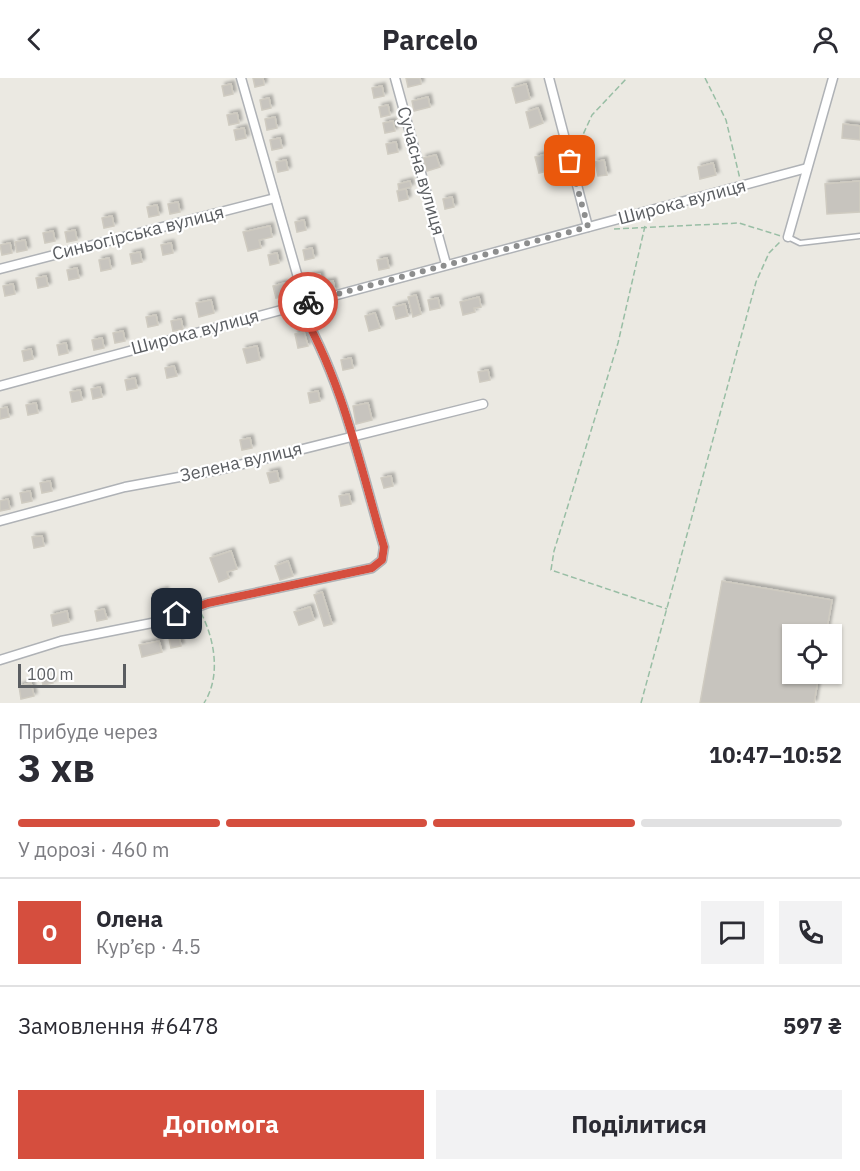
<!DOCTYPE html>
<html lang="uk">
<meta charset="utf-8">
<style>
body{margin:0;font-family:"IBM Plex Sans",sans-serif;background:#f2f2f3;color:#2b2b33;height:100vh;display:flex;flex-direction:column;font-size:22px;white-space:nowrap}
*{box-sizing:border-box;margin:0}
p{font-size:20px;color:#7c7c81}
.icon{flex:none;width:33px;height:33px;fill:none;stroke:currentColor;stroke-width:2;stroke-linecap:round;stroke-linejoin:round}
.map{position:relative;height:625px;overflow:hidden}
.side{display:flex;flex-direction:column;background:#fff;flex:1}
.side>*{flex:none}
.fabs{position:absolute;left:782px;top:546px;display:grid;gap:12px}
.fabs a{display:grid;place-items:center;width:60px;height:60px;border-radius:0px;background:#fff;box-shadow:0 2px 4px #0004;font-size:30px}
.scale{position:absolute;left:18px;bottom:15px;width:108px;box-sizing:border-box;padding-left:6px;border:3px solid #5a5d61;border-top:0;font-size:16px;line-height:21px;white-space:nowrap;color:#5a5d61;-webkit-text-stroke:4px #fff;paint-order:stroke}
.pin{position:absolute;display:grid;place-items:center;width:51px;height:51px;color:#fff;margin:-26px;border-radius:12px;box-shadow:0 3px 9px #0006}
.courier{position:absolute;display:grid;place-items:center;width:60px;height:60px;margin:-30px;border:4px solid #d54e3e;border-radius:50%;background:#fff;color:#222;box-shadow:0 2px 8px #0007}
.head em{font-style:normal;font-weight:700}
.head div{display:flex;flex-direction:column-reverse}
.head{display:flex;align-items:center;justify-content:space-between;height:102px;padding:0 18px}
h1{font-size:39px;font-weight:700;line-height:45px}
.bar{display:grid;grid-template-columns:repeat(4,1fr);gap:9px 6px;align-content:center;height:72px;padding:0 18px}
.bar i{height:8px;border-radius:4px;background:#e1e1e2}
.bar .selected{background:#d54e3e}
.bar p{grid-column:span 4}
.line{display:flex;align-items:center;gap:15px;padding:0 18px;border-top:2px solid #e1e1e2}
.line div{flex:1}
.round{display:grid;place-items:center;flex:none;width:63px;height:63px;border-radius:0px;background:#f2f2f3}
.action{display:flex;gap:12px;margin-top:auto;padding:12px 18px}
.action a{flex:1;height:69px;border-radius:0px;background:#d54e3e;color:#fff;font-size:24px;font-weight:700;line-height:69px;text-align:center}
.action a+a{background:#f2f2f3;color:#2b2b33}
header{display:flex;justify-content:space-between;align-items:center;height:78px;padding:0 18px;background:#fff;font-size:27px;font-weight:700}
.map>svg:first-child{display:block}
.building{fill:#c7c4be;stroke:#cfcbc1;stroke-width:1.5;filter:url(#shadow)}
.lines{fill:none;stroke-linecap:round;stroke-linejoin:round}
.service-casing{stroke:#afb2b6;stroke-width:7}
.minor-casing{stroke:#afb2b6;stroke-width:11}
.path{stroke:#99bea5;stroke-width:1.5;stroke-dasharray:6 3;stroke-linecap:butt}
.service{stroke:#fff;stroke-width:4}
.minor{stroke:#fff;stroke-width:8}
.done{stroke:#8d8e8e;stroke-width:6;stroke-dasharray:0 10.8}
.route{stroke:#d54e3e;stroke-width:8}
.labels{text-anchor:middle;stroke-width:4.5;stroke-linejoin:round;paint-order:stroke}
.street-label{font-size:18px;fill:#5a5d61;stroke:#fff}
</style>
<header><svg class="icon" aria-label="back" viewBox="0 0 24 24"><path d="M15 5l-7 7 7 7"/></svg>Parcelo<svg class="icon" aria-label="person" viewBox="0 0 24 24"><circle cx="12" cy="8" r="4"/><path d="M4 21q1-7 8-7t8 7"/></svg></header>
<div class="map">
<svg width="860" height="625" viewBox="0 0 860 625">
<defs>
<filter id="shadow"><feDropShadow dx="3" dy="-3" stdDeviation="1.5" flood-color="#0004"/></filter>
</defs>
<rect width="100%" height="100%" fill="#ebe9e2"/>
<!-- building -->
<g class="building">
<polygon points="253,0 263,0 264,7 255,9"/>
<polygon points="406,0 420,0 421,6 408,9"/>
<polygon points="231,6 233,16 224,18 222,8"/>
<polygon points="526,6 530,21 516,25 512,10"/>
<polygon points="382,8 384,18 374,20 372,10"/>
<polygon points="428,19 430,29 414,33 412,23"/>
<polygon points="269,20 271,30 262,32 260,22"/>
<polygon points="388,27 390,37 381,39 379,29"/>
<polygon points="538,30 543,45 530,50 526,34"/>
<polygon points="237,35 239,45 229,47 227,37"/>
<polygon points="275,39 277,50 267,52 265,41"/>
<polygon points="393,43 395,53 385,55 383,45"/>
<polygon points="843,46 860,48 860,62 842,60"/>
<polygon points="244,50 246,60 236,62 234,52"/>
<polygon points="280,60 282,70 272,72 270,62"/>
<polygon points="396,64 398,74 388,76 386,66"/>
<polygon points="551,75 555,91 539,95 535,79"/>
<polygon points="436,77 440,89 427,93 423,80"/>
<polygon points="286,82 288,92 278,94 276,84"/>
<polygon points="604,82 607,97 598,98 595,84"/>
<polygon points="713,85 716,97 700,101 698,89"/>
<polygon points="410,103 411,109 399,112 398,106"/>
<polygon points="860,103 860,134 827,136 825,106"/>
<polygon points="406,111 408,121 399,123 397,113"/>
<polygon points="452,119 454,129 445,131 443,121"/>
<polygon points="178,124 180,134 170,136 168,126"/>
<polygon points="157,127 159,137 149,139 147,129"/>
<polygon points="112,138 114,148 104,150 102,140"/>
<polygon points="304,142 306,152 297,154 295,144"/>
<polygon points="270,148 272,159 259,162 261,170 248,173 243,154"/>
<polygon points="75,152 77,162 67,164 65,154"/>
<polygon points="53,153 55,163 45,165 43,155"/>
<polygon points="25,162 27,172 17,174 15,164"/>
<polygon points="10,165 12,175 2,177 0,167"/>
<polygon points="171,165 173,175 163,177 161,167"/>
<polygon points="312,170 314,180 305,182 303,172"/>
<polygon points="140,174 142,184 132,186 130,176"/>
<polygon points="277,175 279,185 270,187 268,177"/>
<polygon points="109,180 111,191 101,193 99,182"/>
<polygon points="387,180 389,190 379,192 377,182"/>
<polygon points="77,190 79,200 69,202 67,192"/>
<polygon points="320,196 322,207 312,208 310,198"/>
<polygon points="46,198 48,208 38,210 36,200"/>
<polygon points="333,203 335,213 325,215 323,205"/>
<polygon points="285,205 288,217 276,220 273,208"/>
<polygon points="13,206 15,216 5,218 3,208"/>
<polygon points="416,217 421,236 413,239 408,219"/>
<polygon points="479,219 481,229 474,230 475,234 463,237 460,224"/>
<polygon points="438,220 440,230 430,232 428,222"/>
<polygon points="211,222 214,235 199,239 196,225"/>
<polygon points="405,226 408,238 396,241 393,229"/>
<polygon points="375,235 380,250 369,253 365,238"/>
<polygon points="156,237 158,247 148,249 146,239"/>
<polygon points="181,241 183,251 173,253 171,243"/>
<polygon points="123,253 125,263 115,265 113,255"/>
<polygon points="304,254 308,268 298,270 295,256"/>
<polygon points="102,260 104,270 94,272 92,262"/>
<polygon points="66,265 68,275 59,277 57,267"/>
<polygon points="257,268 260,282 247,285 243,271"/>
<polygon points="31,271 33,281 24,283 22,273"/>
<polygon points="351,280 353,290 343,292 341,282"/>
<polygon points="174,288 177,298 167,300 165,290"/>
<polygon points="488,292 490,302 480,304 478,294"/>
<polygon points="135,300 137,310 127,312 125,302"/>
<polygon points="100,309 102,319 93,321 91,311"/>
<polygon points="80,312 82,322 72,324 70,314"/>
<polygon points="318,313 320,323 310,325 308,315"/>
<polygon points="36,325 38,335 28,337 26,327"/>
<polygon points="368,325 372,342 356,346 353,328"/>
<polygon points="7,329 9,339 0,341 0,331"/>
<polygon points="250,360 252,370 242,372 240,362"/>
<polygon points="277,393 279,403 270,405 267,395"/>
<polygon points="391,398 393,408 384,410 381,400"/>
<polygon points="50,403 52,413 42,415 40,405"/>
<polygon points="30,413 32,423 22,425 20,415"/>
<polygon points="349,416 351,426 341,428 339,418"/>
<polygon points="8,421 10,431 0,433 0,423"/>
<polygon points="42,458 44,468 34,470 32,459"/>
<polygon points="231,473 237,491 227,494 229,500 219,504 210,480"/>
<polygon points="288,483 293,498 280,502 275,488"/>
<polygon points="722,503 832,522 826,556 792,556 792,596 819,596 814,625 700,625"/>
<polygon points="165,512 169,523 156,528 152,516"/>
<polygon points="322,514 332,546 324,548 314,517"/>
<polygon points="310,529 314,542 299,547 294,534"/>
<polygon points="104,531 107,541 97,543 95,533"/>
<polygon points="67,533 69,544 53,548 51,537"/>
<polygon points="179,558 181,568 171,570 169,560"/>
<polygon points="159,563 162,574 142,579 139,567"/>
<polygon points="51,595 53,605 43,607 41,597"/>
<polygon points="31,605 34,618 21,621 19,608"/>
</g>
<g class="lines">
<!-- service casing -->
<g class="service-casing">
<polyline id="service" points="788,159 800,165 860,158"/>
</g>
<!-- minor casing -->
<g class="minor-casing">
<g id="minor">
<polyline points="241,0 305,224"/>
<polyline points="395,0 446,186"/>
<polyline points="549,0 588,149"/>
<polyline points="788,159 833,0"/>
<polyline points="0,191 275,120"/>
<polyline points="0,308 807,90"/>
<polyline points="0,443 125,409 223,391 483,326"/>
<path d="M0,582L61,563L157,544L208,525L372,490L382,482L384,469C360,388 342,299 297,226"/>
</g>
</g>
<!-- path -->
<g class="path">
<polyline points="705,0 726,42 740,101"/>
<polyline points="576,72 592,37 627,0"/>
<polyline points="645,148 618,265 554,473 551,492 667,531"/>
<polyline points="614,151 739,145 781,158"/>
<path d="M201,535C215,562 221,599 204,625"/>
<polyline points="641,625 756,204 769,175 781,163"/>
</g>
<!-- service -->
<use href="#service" class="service"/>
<!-- minor -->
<use href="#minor" class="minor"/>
</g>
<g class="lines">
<!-- done -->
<polyline class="done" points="308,224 588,149 570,83"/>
<!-- route -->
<path class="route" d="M177,536L208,525L372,490L382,482L384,469C360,388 342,299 297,226L308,224"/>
</g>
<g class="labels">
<!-- street labels -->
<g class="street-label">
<text transform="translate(421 93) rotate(74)" y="6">Сучасна вулиця</text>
<text transform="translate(682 124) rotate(-15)" y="6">Широка вулиця</text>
<text transform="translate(138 155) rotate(-14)" y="6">Синьогірська вулиця</text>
<text transform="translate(195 254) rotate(-15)" y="6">Широка вулиця</text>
<text transform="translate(241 384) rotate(-13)" y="6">Зелена вулиця</text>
</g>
</g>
</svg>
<div class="fabs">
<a><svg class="icon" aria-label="locate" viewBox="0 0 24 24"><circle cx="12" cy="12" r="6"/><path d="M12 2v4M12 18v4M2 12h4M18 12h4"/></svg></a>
</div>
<div class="scale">100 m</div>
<div class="pin" style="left:570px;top:83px;background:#ea580c"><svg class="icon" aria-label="bag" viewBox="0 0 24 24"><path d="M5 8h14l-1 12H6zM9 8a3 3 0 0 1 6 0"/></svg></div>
<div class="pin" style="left:177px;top:536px;background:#1f2937"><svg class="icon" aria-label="home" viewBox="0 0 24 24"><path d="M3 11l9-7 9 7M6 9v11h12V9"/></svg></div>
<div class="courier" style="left:308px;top:224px"><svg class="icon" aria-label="bike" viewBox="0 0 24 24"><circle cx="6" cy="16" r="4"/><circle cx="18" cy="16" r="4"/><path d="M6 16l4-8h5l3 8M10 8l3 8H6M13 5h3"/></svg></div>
</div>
<section class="side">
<div class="head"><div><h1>3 хв</h1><p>Прибуде через</p></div><em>10:47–10:52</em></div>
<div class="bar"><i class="selected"></i><i class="selected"></i><i class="selected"></i><i></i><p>У дорозі · 460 m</p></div>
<div class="line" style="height:108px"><b class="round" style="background:#d54e3e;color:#fff">О</b><div><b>Олена</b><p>Кур’єр · 4.5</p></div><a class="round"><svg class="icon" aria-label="chat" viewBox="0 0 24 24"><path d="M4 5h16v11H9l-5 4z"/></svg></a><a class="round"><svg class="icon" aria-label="phone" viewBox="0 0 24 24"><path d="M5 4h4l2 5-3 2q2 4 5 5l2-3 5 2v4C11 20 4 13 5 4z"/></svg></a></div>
<div class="line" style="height:78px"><div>Замовлення #6478</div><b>597 ₴</b></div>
<div class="action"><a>Допомога</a><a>Поділитися</a></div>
</section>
